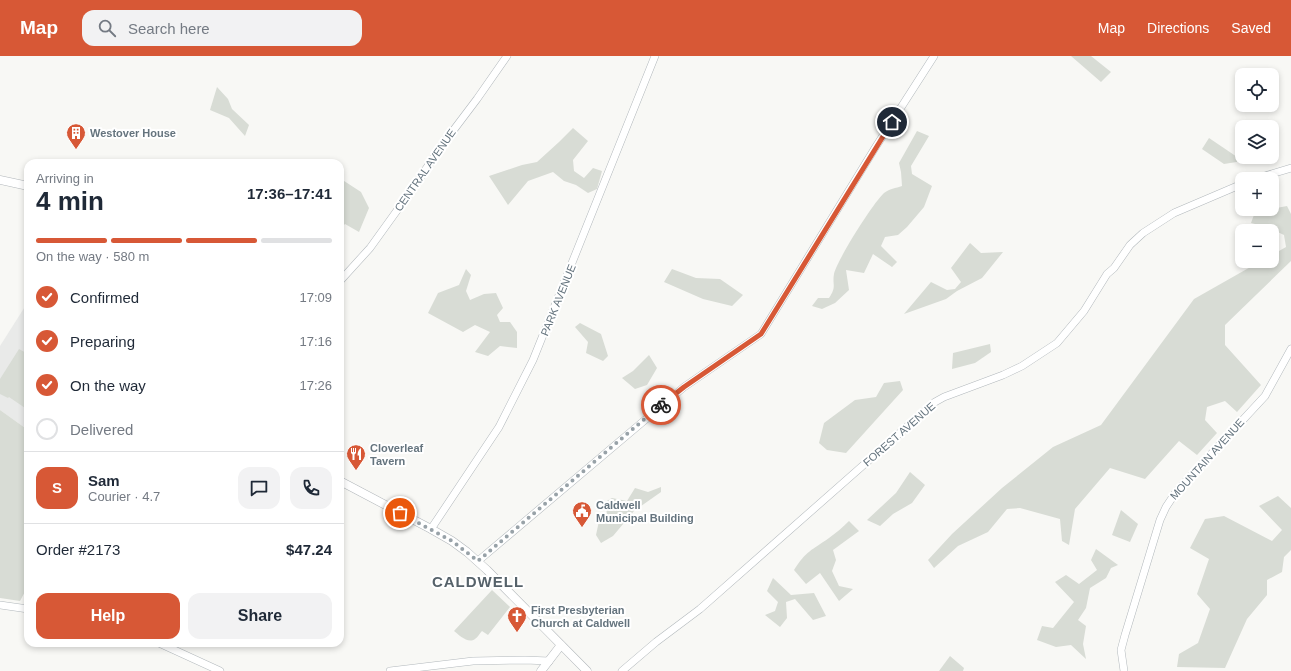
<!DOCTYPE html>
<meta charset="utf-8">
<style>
body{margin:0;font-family:Arial,sans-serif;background:#f2f2f3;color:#1f2937;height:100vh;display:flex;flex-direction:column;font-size:15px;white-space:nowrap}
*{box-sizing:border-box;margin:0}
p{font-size:13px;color:#747a83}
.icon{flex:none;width:22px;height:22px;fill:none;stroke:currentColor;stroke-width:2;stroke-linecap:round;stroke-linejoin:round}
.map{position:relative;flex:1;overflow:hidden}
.side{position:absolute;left:24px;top:103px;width:320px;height:488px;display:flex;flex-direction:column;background:#fff;border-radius:12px;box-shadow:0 2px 6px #0003}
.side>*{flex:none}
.controls{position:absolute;left:1235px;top:12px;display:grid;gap:8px}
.controls a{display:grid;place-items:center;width:44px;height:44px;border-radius:8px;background:#fff;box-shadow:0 2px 6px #0003;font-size:20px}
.pin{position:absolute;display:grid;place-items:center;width:34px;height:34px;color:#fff;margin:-17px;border:2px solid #fff;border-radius:50%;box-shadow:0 1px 4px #0007}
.courier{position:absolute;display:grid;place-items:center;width:40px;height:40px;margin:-20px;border:3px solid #d75836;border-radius:50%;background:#fff;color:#222;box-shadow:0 1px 5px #0007}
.headline em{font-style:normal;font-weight:600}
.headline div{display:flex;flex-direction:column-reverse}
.headline{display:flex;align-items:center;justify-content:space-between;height:68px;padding:0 12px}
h1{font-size:26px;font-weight:600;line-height:30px}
.bar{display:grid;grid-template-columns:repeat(4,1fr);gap:6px 4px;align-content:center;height:48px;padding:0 12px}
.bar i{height:5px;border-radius:3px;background:#e0e1e3}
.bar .selected{background:#d75836}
.bar p{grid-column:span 4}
.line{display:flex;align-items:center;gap:10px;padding:0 12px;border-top:1px solid #e0e1e3}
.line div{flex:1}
.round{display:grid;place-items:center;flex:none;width:42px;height:42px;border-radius:12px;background:#f2f2f3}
ol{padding:0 12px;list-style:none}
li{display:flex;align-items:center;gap:12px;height:44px}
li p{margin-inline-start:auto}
li .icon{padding:4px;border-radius:50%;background:#d75836;color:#fff;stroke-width:4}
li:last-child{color:#747a83}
li i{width:22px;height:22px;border:2px solid #e0e1e3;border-radius:50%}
.action{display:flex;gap:8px;margin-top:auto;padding:8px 12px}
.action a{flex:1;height:46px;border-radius:12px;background:#d75836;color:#fff;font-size:16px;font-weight:600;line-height:46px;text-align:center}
.action a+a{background:#f2f2f3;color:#1f2937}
header{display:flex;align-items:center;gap:24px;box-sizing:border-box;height:56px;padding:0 20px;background:#d75836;color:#fff}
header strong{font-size:19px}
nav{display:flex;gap:22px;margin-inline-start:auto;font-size:14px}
.search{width:280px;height:36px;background:#f2f2f3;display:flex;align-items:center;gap:10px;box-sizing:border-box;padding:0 14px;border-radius:12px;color:#747a83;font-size:15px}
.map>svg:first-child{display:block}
.built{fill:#e9eae9}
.green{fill:#d8dcd5}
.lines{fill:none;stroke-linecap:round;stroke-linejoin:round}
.secondary-casing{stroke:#b2b8bc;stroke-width:8}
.primary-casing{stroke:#b1b6ba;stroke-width:9}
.secondary{stroke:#fff;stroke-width:7}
.primary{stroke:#fff;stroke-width:8}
.done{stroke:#98a2a8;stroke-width:4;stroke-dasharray:0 7.2}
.route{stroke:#d75836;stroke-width:5}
.labels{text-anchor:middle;stroke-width:4;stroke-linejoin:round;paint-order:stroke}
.poi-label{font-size:11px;font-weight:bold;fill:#65747e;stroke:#fff;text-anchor:start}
.street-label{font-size:11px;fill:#65747e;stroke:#fff}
.district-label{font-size:15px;font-weight:bold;letter-spacing:1px;fill:#56626a;stroke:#fff}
</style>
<header>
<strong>Map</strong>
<div class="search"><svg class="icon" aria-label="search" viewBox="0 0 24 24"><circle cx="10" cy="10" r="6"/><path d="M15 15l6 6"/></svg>Search here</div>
<nav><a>Map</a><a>Directions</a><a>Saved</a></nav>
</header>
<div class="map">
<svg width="1291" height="615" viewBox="0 0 1291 615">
<rect width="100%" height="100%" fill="#f8f8f5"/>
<!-- built -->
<polygon class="built" points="26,249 28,250 28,374 0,354 0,290"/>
<!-- green -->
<g class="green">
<polygon points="1071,0 1091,0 1111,16 1101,26"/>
<polygon points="217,31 228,43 232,53 249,69 245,80 229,62 210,54"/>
<polygon points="573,72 588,85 573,104 574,115 584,122 593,112 602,115 597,133 588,137 576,129 564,125 553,116 528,125 508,149 489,120 522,109 537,106 559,86"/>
<path d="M917,75L929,80L911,110L912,118L932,130L924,151L907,171L898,179L885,181L881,190L897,206L892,211L873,198L864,217L846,214L849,234L835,247L822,253L812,250L818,242H829C837,230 832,229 834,218C837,204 873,147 884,137C889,133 896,132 902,130L901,116L899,107Z"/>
<polygon points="1209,82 1243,105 1224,108 1202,93"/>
<polygon points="341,123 361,136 369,152 359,176 345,168 340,173 340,126"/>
<polygon points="1287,150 1291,158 1291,205 1225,269 1225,289 1261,329 1237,356 1225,345 1207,351 1205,364 1217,377 1197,399 1179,385 1145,423 1110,412 1075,453 1069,489 1062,485 1060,463 1020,452 1007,453 988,476 958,490 934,512 928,504 952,478 1002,432 1053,391 1101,369 1194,243 1261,205 1272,205 1272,199 1286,191 1284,179 1267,171 1251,167 1255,156"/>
<polygon points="970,187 981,197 1003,196 982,222 957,235 946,243 904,258 931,226 947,234 955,233 961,226 951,212"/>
<polygon points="466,213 471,219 466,235 470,244 484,238 496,237 503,252 497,259 500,266 510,266 517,276 517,292 500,290 488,300 475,296 490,276 475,269 463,276 428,257 438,237 459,229"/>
<polygon points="672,213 696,222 720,223 743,239 732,250 703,243 664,226"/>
<polygon points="580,267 601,278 608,300 603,305 586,297 588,286 575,271"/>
<polygon points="990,288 991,296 975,307 952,313 953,297"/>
<polygon points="19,293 28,298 28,354 9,341 8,342 0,338 0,323"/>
<polygon points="649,299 657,312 647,329 635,333 622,322 633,315"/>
<polygon points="900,325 903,334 846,397 827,394 819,387 824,367 855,344 876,341 884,327"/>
<polygon points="0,354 28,374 28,530 20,545 0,542"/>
<polygon points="910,416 925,429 912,447 893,458 880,470 867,464 896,437"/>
<polygon points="661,431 661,436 634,455 613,480 601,487 596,479 599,465 607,458 605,446 612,442 627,445 635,432 648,436"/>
<polygon points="1278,440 1291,452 1291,494 1284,501 1282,516 1267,524 1267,539 1247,563 1225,612 1177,611 1179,598 1198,587 1210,553 1197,538 1209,503 1190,492 1205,463 1224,460 1272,485 1282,474 1259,450"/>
<polygon points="1121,454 1138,468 1130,486 1112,479"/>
<path d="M849,465L859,475L833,494L836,504L832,515L839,530L853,533L839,545L820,517L806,528L794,514C806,495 812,494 829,482C836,477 843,471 849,465Z"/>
<polygon points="1096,493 1118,509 1111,512 1106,522 1090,532 1086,552 1078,564 1086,570 1083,588 1086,603 1071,589 1056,591 1037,584 1042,570 1053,572 1074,546 1055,526 1066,519 1079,528 1097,514 1091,504"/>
<polygon points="773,522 791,539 814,537 826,560 813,564 795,543 786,546 787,562 780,571 765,559 775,555 778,546 767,535"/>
<path d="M492,534L510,551L488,579L482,575C480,577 478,581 475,583C468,588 459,579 454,575Z"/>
<polygon points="950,600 964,612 963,615 939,615"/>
</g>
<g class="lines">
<!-- secondary casing -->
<g class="secondary-casing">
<g id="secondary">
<polyline points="1255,123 1291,112"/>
<polyline points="340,225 370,192 406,142 443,88 477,43 507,0"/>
<polyline points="431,473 499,371 533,304 655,0"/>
<polyline points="478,505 684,331 761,278 875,92 934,0"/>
<polyline points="0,549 28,553"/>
<polyline points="159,587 220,615"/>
<polyline points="390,615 473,605 525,604 549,605"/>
<polyline points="622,615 656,586 700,553 935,346 944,341 1003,319 1022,310 1057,287 1084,255 1107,218 1114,212 1130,189 1143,177 1174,157 1242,128"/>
<polyline points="1124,615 1121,594 1125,579 1160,464 1166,451 1176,436 1265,340 1291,293"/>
</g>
</g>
<!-- primary casing -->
<g class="primary-casing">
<g id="primary">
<polyline points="0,124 28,130"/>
<polyline points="340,425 431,473 452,485 467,496 487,514 587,615"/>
<polyline points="541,615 561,589"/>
</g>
</g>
<!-- secondary -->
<use href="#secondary" class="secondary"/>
<!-- primary -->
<use href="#primary" class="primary"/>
</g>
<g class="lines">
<!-- done -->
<polyline class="done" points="400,457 452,485 478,505 661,349"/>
<!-- route -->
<polyline class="route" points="661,349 684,331 761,278 892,66"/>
</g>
<!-- icons -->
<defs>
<g id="building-pin" transform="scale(1)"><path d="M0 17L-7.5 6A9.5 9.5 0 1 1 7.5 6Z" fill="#d75836" stroke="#fff"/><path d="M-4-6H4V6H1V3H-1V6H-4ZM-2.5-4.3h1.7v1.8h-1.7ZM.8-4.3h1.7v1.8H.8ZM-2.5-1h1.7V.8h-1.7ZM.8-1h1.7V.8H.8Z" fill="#fff"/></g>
<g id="restaurant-pin" transform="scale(1)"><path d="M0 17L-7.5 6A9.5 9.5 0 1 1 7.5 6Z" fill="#d75836" stroke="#fff"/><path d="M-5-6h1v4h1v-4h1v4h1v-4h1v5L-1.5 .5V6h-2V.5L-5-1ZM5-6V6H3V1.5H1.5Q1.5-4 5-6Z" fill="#fff"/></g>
<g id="civic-pin" transform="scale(1)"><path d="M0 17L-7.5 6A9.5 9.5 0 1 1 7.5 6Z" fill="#d75836" stroke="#fff"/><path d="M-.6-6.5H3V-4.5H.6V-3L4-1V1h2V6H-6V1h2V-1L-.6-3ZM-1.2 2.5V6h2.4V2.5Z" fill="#fff"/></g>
<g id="church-pin" transform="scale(1)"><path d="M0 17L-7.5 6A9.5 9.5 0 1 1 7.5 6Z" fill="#d75836" stroke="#fff"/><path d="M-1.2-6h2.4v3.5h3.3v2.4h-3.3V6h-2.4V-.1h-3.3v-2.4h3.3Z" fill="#fff"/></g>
</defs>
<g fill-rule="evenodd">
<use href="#building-pin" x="76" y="77"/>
<use href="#restaurant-pin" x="356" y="398"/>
<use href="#civic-pin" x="582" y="455"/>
<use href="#church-pin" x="517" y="560"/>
</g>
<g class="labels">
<!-- poi labels -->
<g class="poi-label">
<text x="90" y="81">Westover House</text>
<text x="370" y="396">Cloverleaf<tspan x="370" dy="13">Tavern</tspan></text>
<text x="596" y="453">Caldwell<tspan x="596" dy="13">Municipal Building</tspan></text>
<text x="531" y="558">First Presbyterian<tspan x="531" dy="13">Church at Caldwell</tspan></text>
</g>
<!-- street labels -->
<g class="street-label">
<text transform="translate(425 114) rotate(-55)" y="4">CENTRAL AVENUE</text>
<text transform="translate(558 244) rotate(-68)" y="4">PARK AVENUE</text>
<text transform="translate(899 378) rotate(-41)" y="4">FOREST AVENUE</text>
<text transform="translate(1207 403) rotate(-48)" y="4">MOUNTAIN AVENUE</text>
</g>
<!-- district labels -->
<g class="district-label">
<text x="478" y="531">CALDWELL</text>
</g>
</g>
</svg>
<div class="controls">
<a><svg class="icon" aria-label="locate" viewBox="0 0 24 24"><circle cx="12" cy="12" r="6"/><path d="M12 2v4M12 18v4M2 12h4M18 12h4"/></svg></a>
<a><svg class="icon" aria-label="layers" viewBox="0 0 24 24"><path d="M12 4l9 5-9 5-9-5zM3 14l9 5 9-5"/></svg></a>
<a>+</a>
<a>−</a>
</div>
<div class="pin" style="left:400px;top:457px;background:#ea580c"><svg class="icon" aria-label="bag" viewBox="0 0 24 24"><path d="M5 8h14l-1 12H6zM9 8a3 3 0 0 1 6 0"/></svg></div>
<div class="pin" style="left:892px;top:66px;background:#1f2937"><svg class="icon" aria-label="home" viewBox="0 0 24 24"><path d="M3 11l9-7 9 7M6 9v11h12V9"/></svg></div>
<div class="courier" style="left:661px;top:349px"><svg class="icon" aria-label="bike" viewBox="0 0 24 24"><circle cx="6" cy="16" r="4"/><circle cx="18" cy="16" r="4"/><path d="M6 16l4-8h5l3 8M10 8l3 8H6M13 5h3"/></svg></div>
<section class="side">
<div class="headline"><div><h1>4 min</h1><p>Arriving in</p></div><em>17:36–17:41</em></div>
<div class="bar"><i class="selected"></i><i class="selected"></i><i class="selected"></i><i></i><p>On the way · 580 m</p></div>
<ol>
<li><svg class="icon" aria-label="check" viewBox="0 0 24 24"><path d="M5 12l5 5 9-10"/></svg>Confirmed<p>17:09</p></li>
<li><svg class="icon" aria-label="check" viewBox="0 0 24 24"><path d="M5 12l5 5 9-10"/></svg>Preparing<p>17:16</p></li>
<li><svg class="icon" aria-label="check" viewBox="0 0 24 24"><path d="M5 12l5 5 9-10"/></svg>On the way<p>17:26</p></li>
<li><i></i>Delivered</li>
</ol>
<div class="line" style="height:72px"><b class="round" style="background:#d75836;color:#fff">S</b><div><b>Sam</b><p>Courier · 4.7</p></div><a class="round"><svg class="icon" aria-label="chat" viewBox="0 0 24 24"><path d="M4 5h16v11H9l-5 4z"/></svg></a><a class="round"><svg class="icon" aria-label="phone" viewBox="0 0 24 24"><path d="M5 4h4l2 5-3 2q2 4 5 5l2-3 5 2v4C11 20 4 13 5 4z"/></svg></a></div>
<div class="line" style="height:52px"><div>Order #2173</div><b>$47.24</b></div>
<div class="action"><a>Help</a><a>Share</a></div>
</section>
</div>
